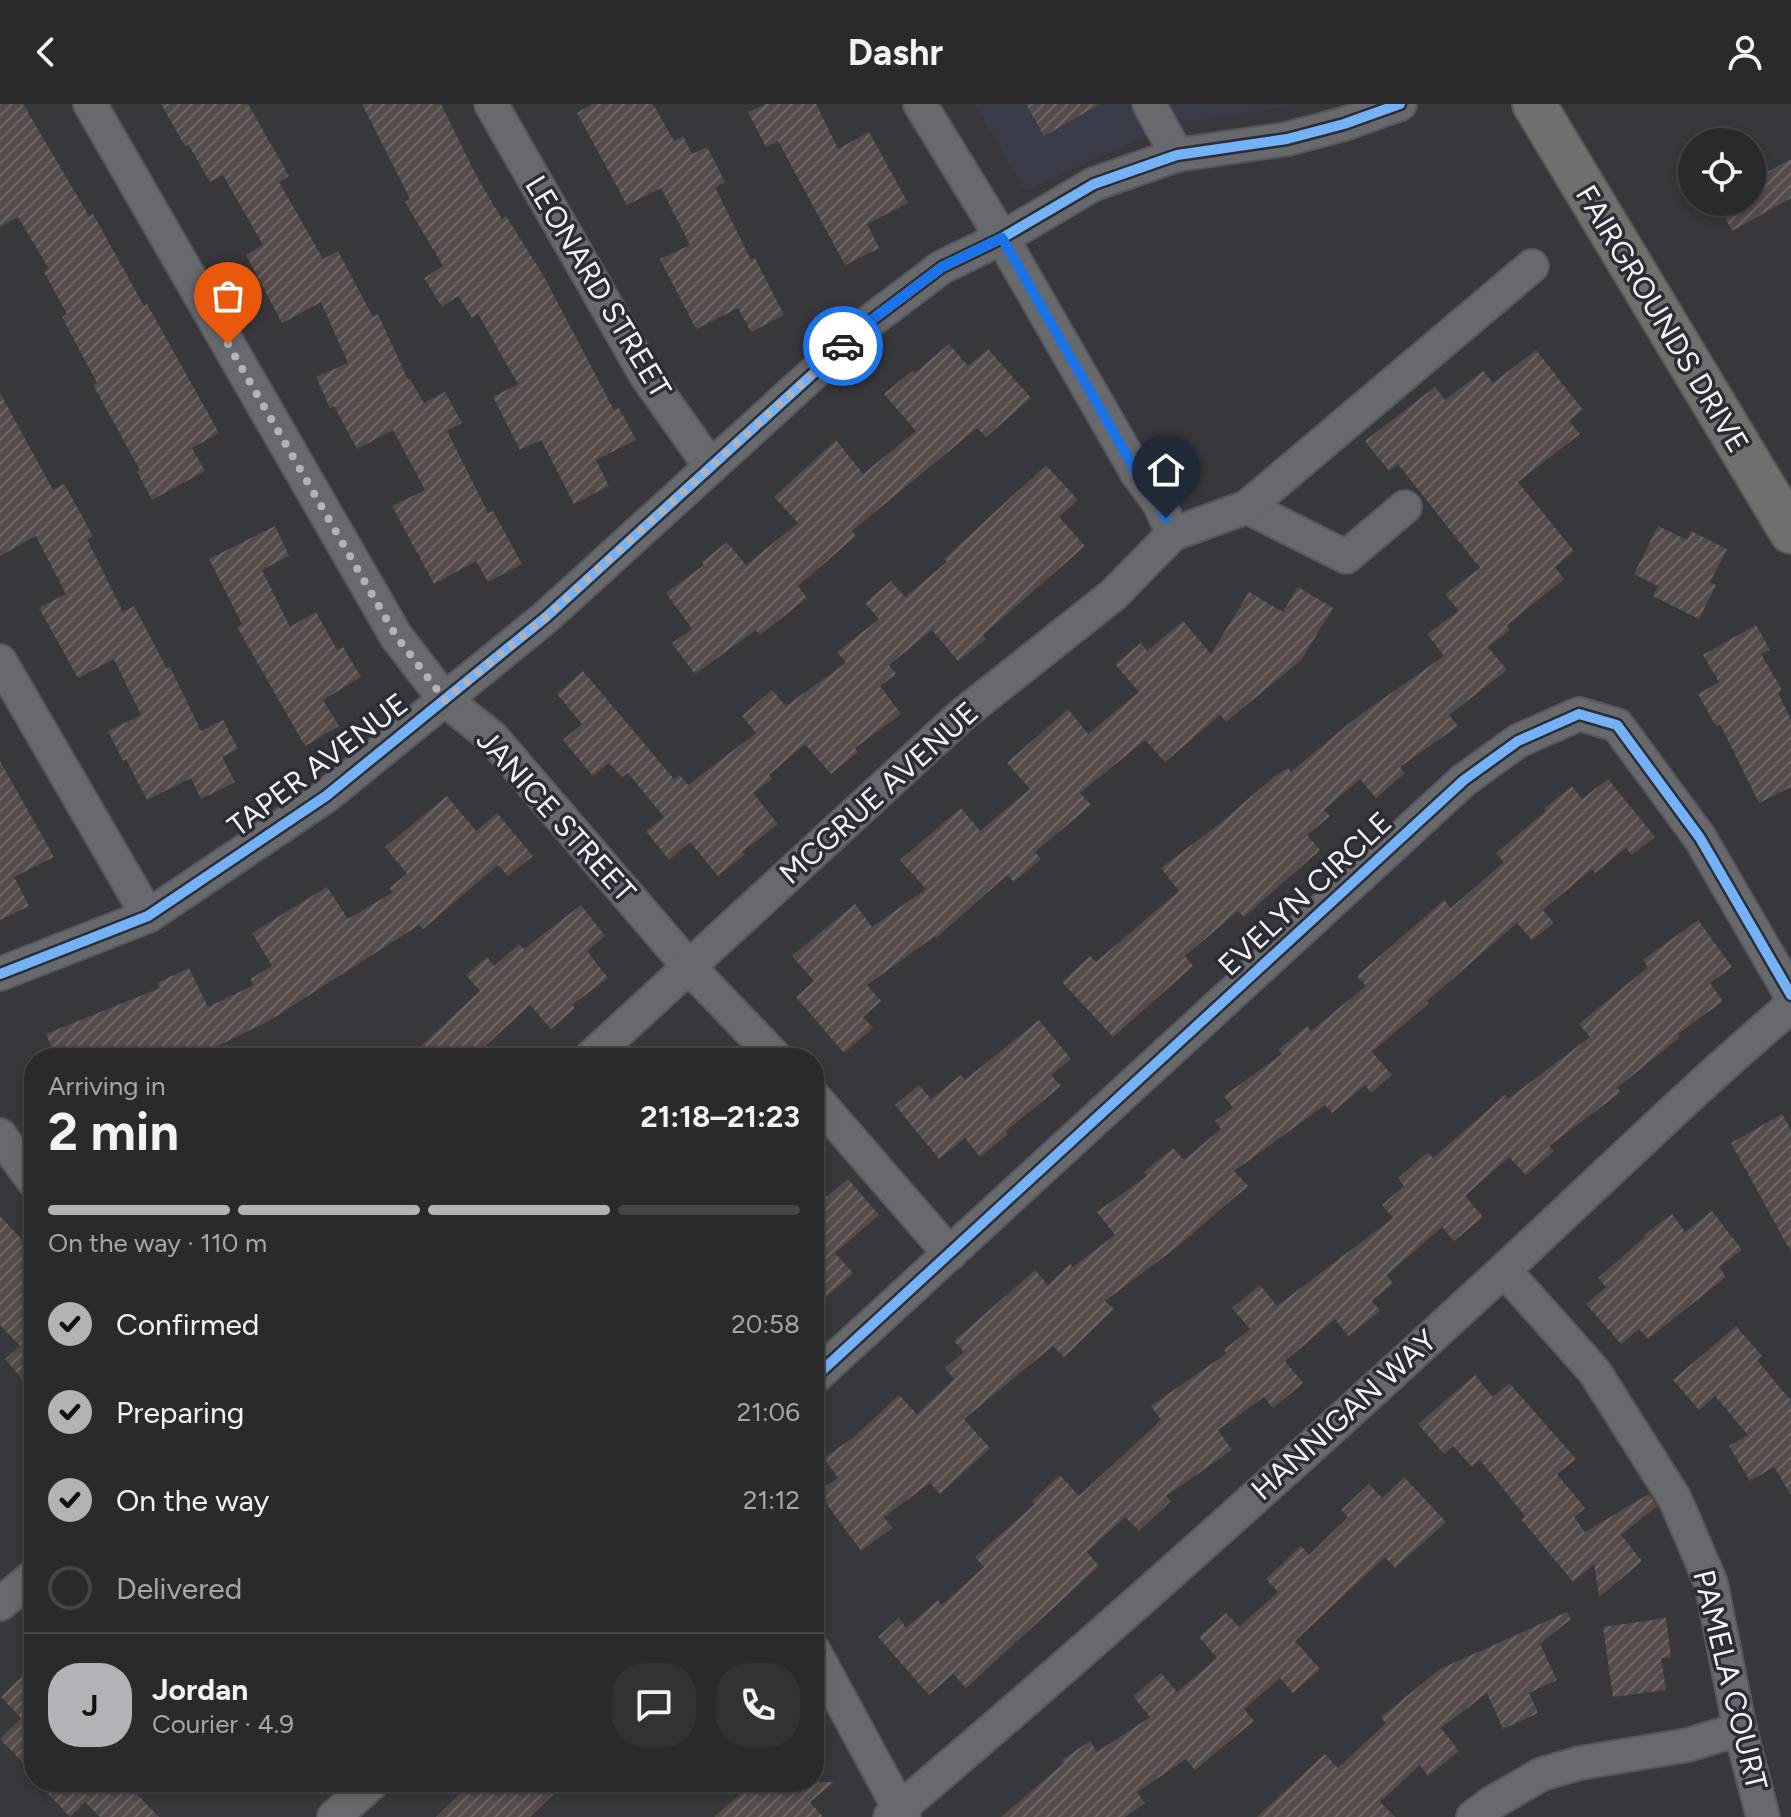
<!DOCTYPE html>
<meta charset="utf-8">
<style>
body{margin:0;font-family:Figtree,sans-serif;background:#323235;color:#f1f3f6;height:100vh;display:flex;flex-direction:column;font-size:30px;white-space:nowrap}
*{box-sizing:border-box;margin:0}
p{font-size:26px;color:#a5a7aa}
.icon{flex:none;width:44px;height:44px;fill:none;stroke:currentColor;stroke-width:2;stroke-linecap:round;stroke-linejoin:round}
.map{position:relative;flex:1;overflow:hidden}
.side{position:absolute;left:24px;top:944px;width:800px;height:744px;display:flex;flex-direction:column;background:#2a2a2d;border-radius:32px;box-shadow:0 4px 12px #0003,0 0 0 2px #464649}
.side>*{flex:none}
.tools{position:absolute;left:1678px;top:24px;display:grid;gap:16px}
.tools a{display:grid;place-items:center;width:88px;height:88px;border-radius:50%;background:#2a2a2d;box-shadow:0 4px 12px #0003,0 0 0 2px #464649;font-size:40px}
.pin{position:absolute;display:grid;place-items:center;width:68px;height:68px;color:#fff;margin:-82px -34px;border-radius:50% 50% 50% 0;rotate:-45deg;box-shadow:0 0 8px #0007}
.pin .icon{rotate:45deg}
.courier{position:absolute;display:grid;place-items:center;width:80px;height:80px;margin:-40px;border:6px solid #1a73e8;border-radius:50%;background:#fff;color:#222;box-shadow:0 2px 10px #0007}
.summary em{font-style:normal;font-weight:700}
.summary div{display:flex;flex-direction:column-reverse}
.summary{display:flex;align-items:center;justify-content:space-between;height:136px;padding:0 24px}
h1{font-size:52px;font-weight:700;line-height:60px}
.bar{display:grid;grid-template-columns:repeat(4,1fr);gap:12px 8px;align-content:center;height:96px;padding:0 24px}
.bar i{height:10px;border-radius:6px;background:#464649}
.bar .current{background:#b2b2b7}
.bar p{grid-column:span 4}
.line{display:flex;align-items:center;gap:20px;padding:0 24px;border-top:2px solid #464649}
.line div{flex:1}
.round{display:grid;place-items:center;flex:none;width:84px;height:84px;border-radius:32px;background:#323235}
ol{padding:0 24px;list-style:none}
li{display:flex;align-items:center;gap:24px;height:88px}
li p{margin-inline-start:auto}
li .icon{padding:8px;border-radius:50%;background:#b2b2b7;color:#111;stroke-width:4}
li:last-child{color:#a5a7aa}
li i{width:44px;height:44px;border:4px solid #464649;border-radius:50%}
header{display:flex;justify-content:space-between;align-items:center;height:104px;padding:0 24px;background:#2a2a2d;font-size:36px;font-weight:700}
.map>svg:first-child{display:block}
.built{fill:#3a3b48}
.building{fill:url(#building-hatch)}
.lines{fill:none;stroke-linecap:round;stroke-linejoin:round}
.minor-casing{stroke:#57575b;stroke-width:36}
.major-casing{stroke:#57575b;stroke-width:46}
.minor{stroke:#68696c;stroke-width:32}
.major{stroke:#716f6d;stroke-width:42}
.cycleway-casing{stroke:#2c2d34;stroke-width:15}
.cycleway{stroke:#73b2f8;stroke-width:10}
.done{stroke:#b2b2b7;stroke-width:8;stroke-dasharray:0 14.4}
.route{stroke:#1a73e8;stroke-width:10}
.labels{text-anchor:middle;stroke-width:7;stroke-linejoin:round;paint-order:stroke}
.street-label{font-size:30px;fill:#f4f4f9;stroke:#2c2d34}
</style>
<header><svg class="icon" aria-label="back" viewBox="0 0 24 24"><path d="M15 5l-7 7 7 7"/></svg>Dashr<svg class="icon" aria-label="person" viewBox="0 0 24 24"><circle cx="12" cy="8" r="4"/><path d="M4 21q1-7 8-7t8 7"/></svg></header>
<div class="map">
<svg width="1791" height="1713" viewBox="0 0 1791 1713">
<defs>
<pattern id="building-hatch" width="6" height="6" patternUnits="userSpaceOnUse" patternTransform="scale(2)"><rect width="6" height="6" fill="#544b4a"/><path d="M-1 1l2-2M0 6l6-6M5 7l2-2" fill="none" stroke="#6d6665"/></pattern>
</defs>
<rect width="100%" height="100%" fill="#38383c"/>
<!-- built -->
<polygon class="built" points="975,0 1303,0 1173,20 1025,87"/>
<!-- building -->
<g class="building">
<polygon points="0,0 23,0 89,112 93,110 144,202 147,200 219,329 192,344 205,367 152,396 137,368 140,366 93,281 97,279 62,213 67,210 44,168 49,165 18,113 0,123"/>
<polygon points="161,0 248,0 289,72 279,78 323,155 338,147 373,213 378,210 408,276 410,275 424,299 445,288 462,319 447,327 488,409 493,407 522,460 488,478 476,457 434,480 392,402 425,386 393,326 357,345 334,302 330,304 316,273 348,259 321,198 282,219 246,151 263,141 223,71 210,78 188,40 185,42"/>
<polygon points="362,0 441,0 477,73 502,115 506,112 543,171 614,306 619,304 636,336 596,356 609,382 574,400 541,336 520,346 493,293 518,280 478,210 472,214 458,192 442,203 424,174 443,162 405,98 410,95"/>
<polygon points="592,0 653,0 674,37 683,32 692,50 707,43 725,78 715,83 751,156 755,154 784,211 751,228 738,204 696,225 660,155 690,141 661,84 627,101 577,9"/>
<polygon points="766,0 816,0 838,45 869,28 908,99 867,120 879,144 845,161 778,37 766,43 748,8"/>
<polygon points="1026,0 1100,0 1044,32"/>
<polygon points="1791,55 1791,94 1732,127 1717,98 1752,98 1752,76"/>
<polygon points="949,240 968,262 988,245 1031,294 986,333 977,324 852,427 856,432 798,482 807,494 760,531 756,526 695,570 672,539 692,525 666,489 704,461 702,458 727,438 746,461 798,419 774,393 836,336 863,370 916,327 884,290 913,266 915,269"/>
<polygon points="1536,246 1583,306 1569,317 1580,330 1518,378 1574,447 1555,463 1564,475 1507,521 1510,526 1488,543 1507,566 1449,611 1458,622 1400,663 1405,669 1376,694 1360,675 1324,706 1330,712 1307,731 1320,746 1244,813 1238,807 1185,852 1193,862 1113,933 1062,878 1090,852 1096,858 1179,787 1161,764 1218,721 1275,672 1288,664 1291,668 1357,613 1444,552 1427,530 1459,507 1445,490 1480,464 1398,360 1389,367 1365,337 1435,283 1445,296 1483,267 1493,279"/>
<polygon points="0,289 53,386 64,380 93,432 87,435 123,508 134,502 167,565 170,563 201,627 223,616 238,645 222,653 235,678 201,695 191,674 147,696 126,655 123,657 108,627 141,611 114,555 78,574 39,504 66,490 36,432 0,452"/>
<polygon points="1046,361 1078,396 1059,413 1085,442 983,531 986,535 958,557 932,526 889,561 896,570 880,582 901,610 855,644 858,648 831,670 805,640 769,671 772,675 753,689 778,720 742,748 745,750 718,772 690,738 669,756 646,727 664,713 628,669 622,673 609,659 593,672 563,636 582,620 557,590 583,567 674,675 680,671 688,681 756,629 742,612 772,586 786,602 846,559 837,548 879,515 865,499 891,477 905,493 947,458 944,455"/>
<polygon points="275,422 289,452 262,466 290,523 316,508 337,546 343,543 361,573 323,596 339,622 305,642 237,523 242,520 209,455"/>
<polygon points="1658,422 1687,436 1691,427 1727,445 1710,478 1716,481 1699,515 1653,492 1658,482 1634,470"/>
<polygon points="1298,483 1333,504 1301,556 1226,618 1220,611 1165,658 1145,636 1080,689 1091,701 1035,748 1041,755 1014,778 1007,771 936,834 935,832 867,881 881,897 863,913 873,924 844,949 796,893 814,877 792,852 855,800 872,823 926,785 900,756 961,704 980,727 1030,685 1007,659 1068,605 1088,630 1139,588 1115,560 1141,539 1147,547 1183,517 1211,550 1249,488 1283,508"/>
<polygon points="1756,521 1770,546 1761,550 1782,586 1778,589 1791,616 1791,683 1759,699 1720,620 1716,622 1698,590 1719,578 1703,551"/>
<polygon points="0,657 54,753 14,773 29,802 0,816"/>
<polygon points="1608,675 1655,733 1632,751 1626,744 1595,769 1592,765 1543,806 1554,819 1532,836 1517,819 1427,897 1429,899 1372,948 1392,971 1371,989 1365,981 1332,1009 1325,1001 1234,1067 1248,1082 1177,1143 1105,1197 1114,1205 1064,1253 1053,1242 964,1315 990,1344 940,1390 930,1379 884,1413 892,1424 861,1447 818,1388 838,1374 824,1354 854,1333 899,1291 917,1310 954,1275 945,1264 964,1248 954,1237 1035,1166 1048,1181 1070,1160 1073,1163 1115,1131 1097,1108 1147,1072 1144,1068 1173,1044 1184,1056 1221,1025 1215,1017 1233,1004 1224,992 1282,950 1278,946 1307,922 1311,927 1366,882 1357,872 1444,796 1451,804 1504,758 1496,749 1546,707 1544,705 1572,682 1582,695"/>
<polygon points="447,692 476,727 497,709 533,752 508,772 498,761 423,825 419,821 267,918 193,954 55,954 46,930 160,884 157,879 189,864 208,903 254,881 250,875 272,862 252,829 327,783 348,815 393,788 389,784 407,770 385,743"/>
<polygon points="581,801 605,832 587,847 608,874 572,901 575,904 551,925 530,901 472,954 408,954 480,887 466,871 487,853 494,862 519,840 524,845"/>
<polygon points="1698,816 1732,863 1710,879 1723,897 1678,930 1680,933 1617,984 1621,988 1549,1042 1554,1047 1526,1071 1509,1053 1465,1092 1483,1113 1454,1137 1442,1123 1387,1171 1393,1180 1372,1196 1380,1207 1348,1232 1335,1215 1285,1257 1303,1279 1273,1304 1264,1293 1218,1326 1232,1346 1166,1392 1171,1397 1139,1427 1125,1413 1087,1448 1099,1462 966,1584 953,1570 929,1591 878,1533 899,1514 906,1524 938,1496 942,1501 984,1463 975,1453 1035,1400 1032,1397 1060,1371 1079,1392 1161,1316 1151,1302 1227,1249 1224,1246 1250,1225 1232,1204 1260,1181 1277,1202 1393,1114 1382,1101 1404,1082 1398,1074 1428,1048 1433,1054 1505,991 1508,995 1590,933 1579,920 1648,863 1643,856"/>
<polygon points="1039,916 1071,955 1051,971 1061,982 1006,1027 1008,1030 980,1053 965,1034 939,1055 895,1001 919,981 931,995 961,971 965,976"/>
<polygon points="1782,1010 1791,1026 1791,1148 1731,1039"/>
<polygon points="848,1075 879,1111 835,1149 853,1169 814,1204 814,1078 827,1093"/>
<polygon points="1712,1107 1742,1146 1719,1163 1726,1173 1648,1235 1639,1225 1621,1240 1586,1200 1606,1183 1598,1174 1645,1133 1644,1131 1672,1110 1685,1128"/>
<polygon points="0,1112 34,1149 34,1289 5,1255 20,1242 0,1221"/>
<polygon points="1736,1222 1762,1252 1757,1256 1791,1297 1791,1391 1774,1363 1750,1377 1729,1342 1748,1331 1715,1292 1699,1306 1673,1276"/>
<polygon points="1475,1271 1493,1293 1509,1279 1576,1355 1557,1370 1585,1404 1574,1413 1585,1428 1649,1390 1657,1402 1621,1431 1642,1457 1599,1493 1594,1460 1573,1478 1521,1415 1525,1412 1480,1356 1472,1363 1453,1342 1444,1350 1418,1320"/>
<polygon points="1404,1373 1446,1418 1395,1464 1385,1453 1295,1537 1320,1565 1293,1589 1280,1574 1244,1605 1254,1617 1195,1666 1186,1655 1137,1688 1145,1699 1125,1713 1001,1713 1064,1659 1062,1656 1090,1637 1097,1648 1150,1613 1133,1592 1161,1569 1177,1588 1217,1554 1199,1533 1226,1509 1239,1523 1278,1488 1266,1475 1301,1442 1309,1451 1348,1413 1341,1406 1369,1380 1382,1394"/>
<polygon points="1567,1508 1571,1515 1540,1540 1557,1576 1529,1589 1538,1609 1503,1625 1487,1589 1441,1624 1459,1647 1428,1672 1420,1661 1380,1698 1395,1713 1257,1713 1325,1650 1338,1664 1386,1619 1381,1613 1440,1565"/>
<polygon points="1666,1514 1671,1553 1661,1554 1666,1586 1613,1593 1603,1523"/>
<polygon points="34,1561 34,1670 0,1635 21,1614 1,1593"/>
<polygon points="37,1678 125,1678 159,1713 100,1713 85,1698 70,1713"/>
<polygon points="472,1678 566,1678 530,1713 436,1713"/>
<polygon points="754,1678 834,1678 810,1698 823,1713 714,1713"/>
</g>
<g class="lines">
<!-- minor casing -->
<g class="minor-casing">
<g id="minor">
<polyline points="90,0 396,532 445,596 492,633 689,863 776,954"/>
<polyline points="491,0 647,273 711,363"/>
<polyline points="920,0 1002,134 1137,369 1159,399 1173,430"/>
<polyline points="1149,0 1177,51"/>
<polyline points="1247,403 1346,453 1405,403"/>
<polyline points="0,557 148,812"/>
<polyline points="0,870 148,812 326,692 546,513 873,215 942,163 1002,134 1094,80 1177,51 1287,35 1344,20 1400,0"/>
<polyline points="590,954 963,610 1113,491 1173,430 1247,403 1532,162"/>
<polyline points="814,993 950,1150"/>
<polyline points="0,1031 34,1078"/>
<polyline points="1504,1166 1594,1267 1675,1395 1711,1479 1740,1625 1763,1713"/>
<polyline points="814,1274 1464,676 1518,637 1579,610 1617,621 1700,734 1791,891"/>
<polyline points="0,1500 34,1472"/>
<polyline points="814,1547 904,1713"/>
<polyline points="334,1713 373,1678"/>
<path d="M890,1713C1099,1536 1303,1352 1504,1166C1600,1077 1692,986 1791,902"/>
<polyline points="1473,1713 1490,1700 1542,1670 1580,1659 1688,1641 1740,1625"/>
</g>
</g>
<!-- major casing -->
<g class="major-casing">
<polyline id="major" points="1534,0 1791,428"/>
</g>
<!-- minor -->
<use href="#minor" class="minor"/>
<!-- major -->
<use href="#major" class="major"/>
<!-- cycleway casing -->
<g class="cycleway-casing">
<g id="cycleway">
<polyline points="0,870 148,812 326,692 546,513 873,215 942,163 1002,134 1094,80 1177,51 1287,35 1344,20 1400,0"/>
<polyline points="814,1274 1464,676 1518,637 1579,610 1617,621 1700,734 1791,891"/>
</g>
</g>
<!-- cycleway -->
<use href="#cycleway" class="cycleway"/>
</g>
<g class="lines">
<!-- done -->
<polyline class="done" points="228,240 396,532 445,596 546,513 843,242"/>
<!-- route -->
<polyline class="route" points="843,242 873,215 942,163 1002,134 1137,369 1159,399 1166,414"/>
</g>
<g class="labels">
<!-- street labels -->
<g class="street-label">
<text transform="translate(598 183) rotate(59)" y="10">LEONARD STREET</text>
<text transform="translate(1662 215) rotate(59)" y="10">FAIRGROUNDS DRIVE</text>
<text transform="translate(318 661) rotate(-37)" y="10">TAPER AVENUE</text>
<text transform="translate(879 689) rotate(-42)" y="10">MCGRUE AVENUE</text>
<text transform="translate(556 712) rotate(48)" y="10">JANICE STREET</text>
<text transform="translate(1305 790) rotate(-43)" y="10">EVELYN CIRCLE</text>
<text transform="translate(1344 1311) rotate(-42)" y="10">HANNIGAN WAY</text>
<text transform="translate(1730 1576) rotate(76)" y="10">PAMELA COURT</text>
</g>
</g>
</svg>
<div class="tools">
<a><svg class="icon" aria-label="locate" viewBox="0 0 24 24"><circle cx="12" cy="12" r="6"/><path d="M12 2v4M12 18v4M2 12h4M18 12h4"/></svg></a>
</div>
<div class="pin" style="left:228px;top:240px;background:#ea580c"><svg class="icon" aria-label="bag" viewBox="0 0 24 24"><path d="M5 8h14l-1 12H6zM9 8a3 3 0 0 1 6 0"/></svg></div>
<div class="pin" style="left:1166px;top:414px;background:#1f2937"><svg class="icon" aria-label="home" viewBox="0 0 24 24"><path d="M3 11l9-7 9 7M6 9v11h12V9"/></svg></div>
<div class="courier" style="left:843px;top:242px"><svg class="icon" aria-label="car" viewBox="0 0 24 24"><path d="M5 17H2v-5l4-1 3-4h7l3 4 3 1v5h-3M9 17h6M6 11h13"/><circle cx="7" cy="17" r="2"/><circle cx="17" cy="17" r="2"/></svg></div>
<section class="side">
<div class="summary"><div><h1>2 min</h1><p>Arriving in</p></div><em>21:18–21:23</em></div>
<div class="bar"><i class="current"></i><i class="current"></i><i class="current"></i><i></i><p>On the way · 110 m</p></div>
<ol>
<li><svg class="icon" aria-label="check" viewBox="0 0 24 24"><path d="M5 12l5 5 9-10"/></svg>Confirmed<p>20:58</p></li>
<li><svg class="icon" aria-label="check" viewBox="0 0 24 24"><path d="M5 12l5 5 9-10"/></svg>Preparing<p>21:06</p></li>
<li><svg class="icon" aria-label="check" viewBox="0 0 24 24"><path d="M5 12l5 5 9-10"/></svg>On the way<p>21:12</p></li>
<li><i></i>Delivered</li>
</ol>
<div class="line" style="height:144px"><b class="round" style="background:#b2b2b7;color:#111">J</b><div><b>Jordan</b><p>Courier · 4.9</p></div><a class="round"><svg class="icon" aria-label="chat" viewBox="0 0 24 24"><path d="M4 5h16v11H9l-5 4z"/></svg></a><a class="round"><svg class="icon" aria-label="phone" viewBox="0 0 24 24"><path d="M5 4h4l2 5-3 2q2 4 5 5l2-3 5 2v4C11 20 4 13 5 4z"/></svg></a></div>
</section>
</div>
